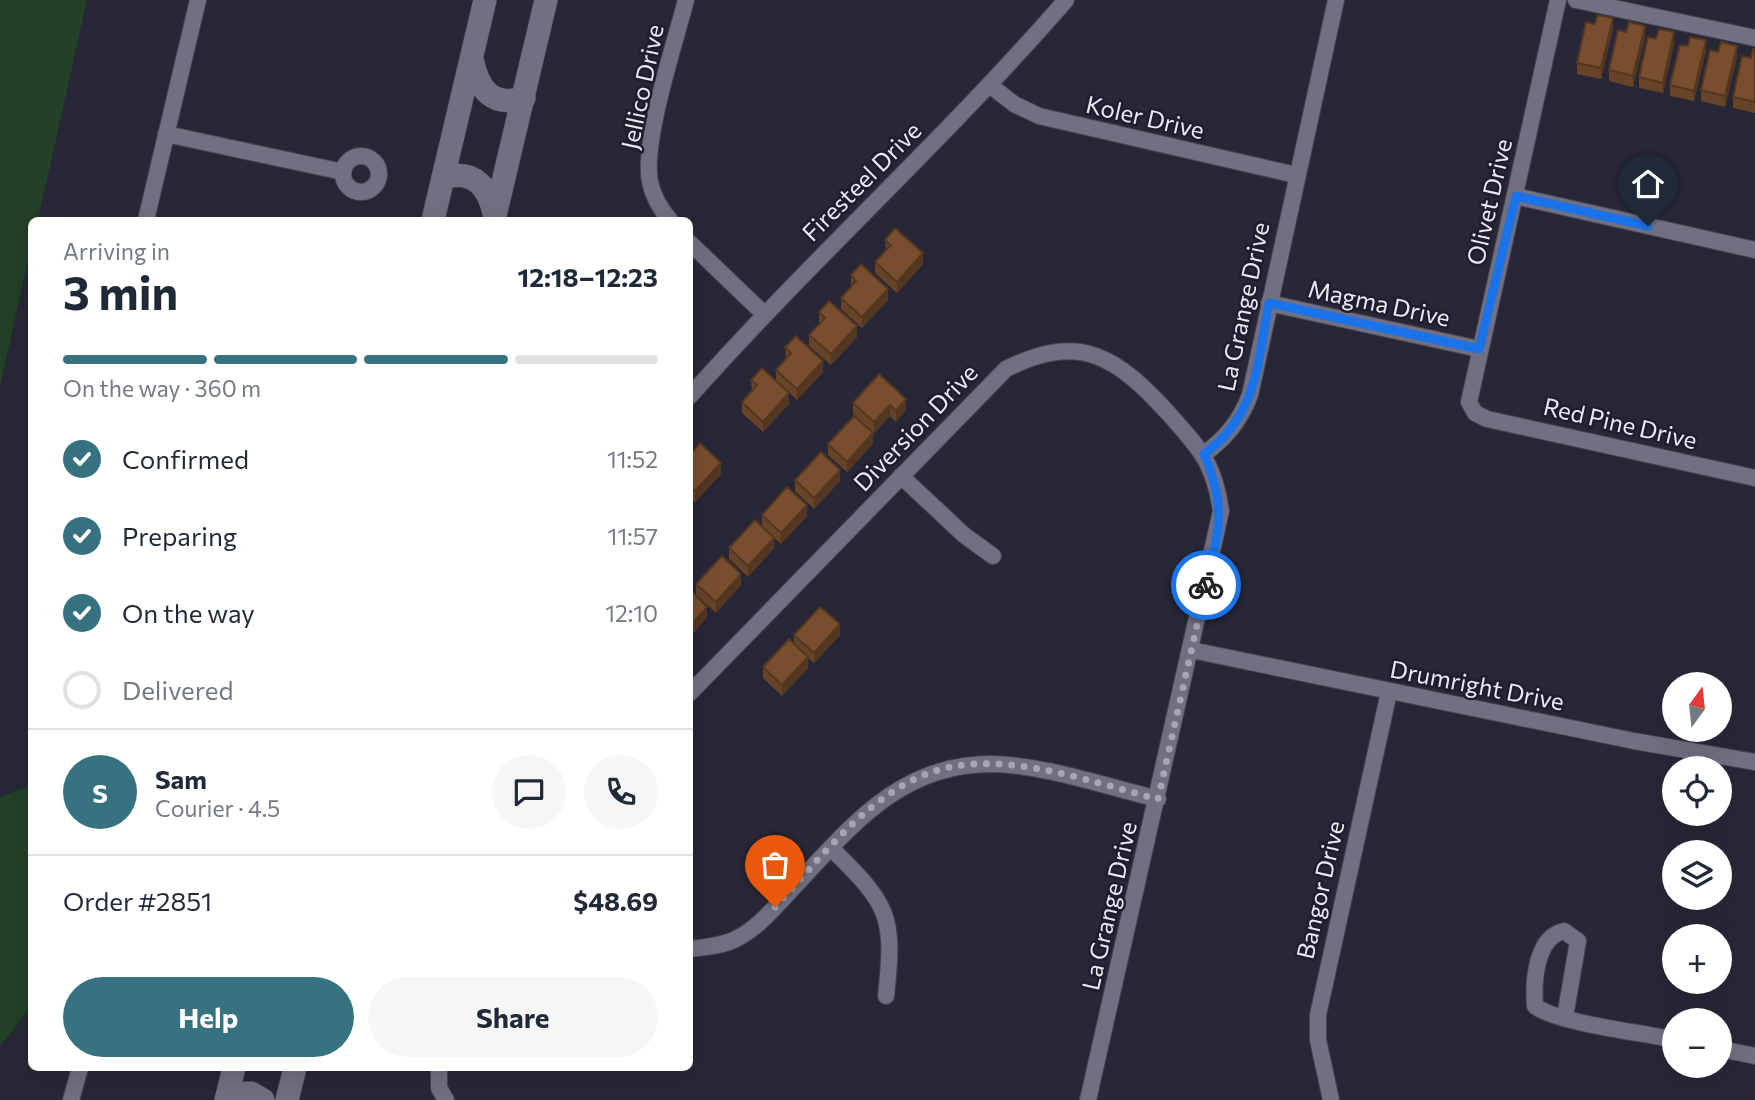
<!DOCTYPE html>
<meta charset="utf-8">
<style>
body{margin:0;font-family:Commissioner,sans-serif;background:#f6f6f7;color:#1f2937;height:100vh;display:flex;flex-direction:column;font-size:26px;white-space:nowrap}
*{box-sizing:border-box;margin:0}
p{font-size:23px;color:#747a83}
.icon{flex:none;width:38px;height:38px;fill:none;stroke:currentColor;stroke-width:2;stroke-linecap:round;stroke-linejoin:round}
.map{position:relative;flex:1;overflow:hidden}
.details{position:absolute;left:28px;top:217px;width:665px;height:854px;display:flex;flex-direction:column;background:#fff;border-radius:10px;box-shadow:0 7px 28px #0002}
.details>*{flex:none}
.needle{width:46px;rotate:15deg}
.tools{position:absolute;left:1662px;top:672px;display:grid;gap:14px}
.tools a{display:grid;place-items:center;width:70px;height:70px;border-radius:50%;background:#fff;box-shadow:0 7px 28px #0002;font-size:35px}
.pin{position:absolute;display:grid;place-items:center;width:60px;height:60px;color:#fff;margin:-72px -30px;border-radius:50% 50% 50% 0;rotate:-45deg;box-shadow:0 0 7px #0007}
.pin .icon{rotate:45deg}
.courier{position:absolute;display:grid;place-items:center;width:70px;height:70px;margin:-35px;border:5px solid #1a73e8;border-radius:50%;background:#fff;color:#222;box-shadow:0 2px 9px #0007}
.summary em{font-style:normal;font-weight:700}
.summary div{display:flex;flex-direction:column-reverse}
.summary{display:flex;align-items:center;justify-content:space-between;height:119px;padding:0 35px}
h1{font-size:46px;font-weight:700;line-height:52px}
.bar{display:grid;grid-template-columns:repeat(4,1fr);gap:10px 7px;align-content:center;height:84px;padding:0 35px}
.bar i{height:9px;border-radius:5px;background:#e0e1e3}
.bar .active{background:#367280}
.bar p{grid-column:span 4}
.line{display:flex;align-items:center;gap:18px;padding:0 35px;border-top:2px solid #e0e1e3}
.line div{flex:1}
.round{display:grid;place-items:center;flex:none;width:74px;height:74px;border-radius:37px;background:#f6f6f7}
ol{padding:0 35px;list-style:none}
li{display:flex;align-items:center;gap:21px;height:77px}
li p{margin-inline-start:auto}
li .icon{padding:7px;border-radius:50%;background:#367280;color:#fff;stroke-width:4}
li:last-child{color:#747a83}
li i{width:38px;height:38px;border:4px solid #e0e1e3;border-radius:50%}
.cta{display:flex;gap:14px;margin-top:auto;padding:14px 35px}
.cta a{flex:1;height:80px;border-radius:42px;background:#367280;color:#fff;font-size:28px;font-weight:700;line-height:80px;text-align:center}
.cta a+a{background:#f6f6f7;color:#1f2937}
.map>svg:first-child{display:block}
.green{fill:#234127}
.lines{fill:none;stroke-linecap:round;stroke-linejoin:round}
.street-casing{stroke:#444452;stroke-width:18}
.secondary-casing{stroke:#444452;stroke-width:24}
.street{stroke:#707082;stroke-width:16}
.secondary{stroke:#707082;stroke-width:23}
.wall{fill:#674328}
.shaded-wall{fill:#543721}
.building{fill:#784e2f;stroke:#543721;stroke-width:2}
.done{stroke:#a6a6b2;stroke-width:7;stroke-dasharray:0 12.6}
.route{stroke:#1a73e8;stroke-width:9}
.labels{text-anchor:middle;stroke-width:5;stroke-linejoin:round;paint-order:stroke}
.street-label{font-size:24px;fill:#eaeaf5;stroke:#1e1e2d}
</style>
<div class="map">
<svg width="1755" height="1100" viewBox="0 0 1755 1100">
<rect width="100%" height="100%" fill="#272737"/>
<!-- green -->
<g class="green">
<polygon points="0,0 87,0 38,220 32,220 31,247 0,387"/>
<polygon points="31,785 31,1007 0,1046 0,797"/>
</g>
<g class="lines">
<!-- street casing -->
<g class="street-casing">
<g id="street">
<polyline points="1558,0 1469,402 1475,413 1487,419 1755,478"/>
<polyline points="1576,0 1755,38"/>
<polyline points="991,86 1014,104 1039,116 1296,175"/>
<polyline points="166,134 343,172"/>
<circle cx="361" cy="174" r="18"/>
<polyline points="1515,196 1755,250"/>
<polyline points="146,220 198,0"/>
<path d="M670,220C661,210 653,196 650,182C642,142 675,43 686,0"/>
<polyline points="690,243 763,313"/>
<polyline points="1269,303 1479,349"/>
<path d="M690,396C811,260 946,138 1066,0"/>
<path d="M1204,454C1226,438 1240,421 1250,395L1336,0"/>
<polyline points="901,476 964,535 993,556"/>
<polyline points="1191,650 1634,741 1755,762"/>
<path d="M690,693L1006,369C1081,331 1118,358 1169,414C1201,450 1214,463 1221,511L1088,1100"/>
<path d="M831,848C889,905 895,915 886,996"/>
<path d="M690,949C705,947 722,946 736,939C758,928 775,907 791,890C850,828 898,764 991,764C1046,765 1104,786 1158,799"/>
<path d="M1565,1017L1578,941L1564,931C1536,937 1533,981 1535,1006C1556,1023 1645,1033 1675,1040"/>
<polyline points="1720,1049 1755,1056"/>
<polyline points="439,1068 439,1088 446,1100"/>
<polyline points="71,1100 80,1068"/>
<polyline points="1331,1100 1318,1040 1318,1015 1389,692"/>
</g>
</g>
<!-- secondary casing -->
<g class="secondary-casing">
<g id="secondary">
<path d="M472,59C478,88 491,108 524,98"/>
<path d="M443,178C475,168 489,188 495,217"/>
<polyline points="433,220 485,0"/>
<polyline points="494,220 546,0"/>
<polyline points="228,1094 251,1093 263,1100"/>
<polyline points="226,1100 234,1068"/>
<polyline points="287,1100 295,1068"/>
</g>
</g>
<!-- street -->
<use href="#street" class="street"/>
<!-- secondary -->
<use href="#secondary" class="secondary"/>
</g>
<!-- wall -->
<g class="wall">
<polygon points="1595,24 1613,29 1601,79 1577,74 1577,63"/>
<polygon points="1645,37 1633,87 1609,81 1609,70"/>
<polygon points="1674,43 1663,93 1639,88 1639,77"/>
<polygon points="1755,49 1755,113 1733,108 1733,97"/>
<polygon points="1706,51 1694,101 1670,96 1670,85"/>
<polygon points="1737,57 1725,107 1701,101 1701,90"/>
<polygon points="885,240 923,264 897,293 875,273 875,262 886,251"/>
<polygon points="851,275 888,300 862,328 841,309 841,298 851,287"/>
<polygon points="819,312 857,337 831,365 809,346 809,335 819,324"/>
<polygon points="785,347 823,372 797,400 776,381 776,370 786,359"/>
<polygon points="879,374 906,410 896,422 890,416 874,433 853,414 853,403"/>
<polygon points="751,380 789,404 763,432 742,413 742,402 752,391"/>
<polygon points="828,444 873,444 847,472 828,455"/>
<polygon points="690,455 721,474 695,502 690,497"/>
<polygon points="795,480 840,481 814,509 795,491"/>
<polygon points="762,515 807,516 781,544 774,538 774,548 748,577 729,559 729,548 762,526"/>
<polygon points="696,584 741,585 716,613 696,595"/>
<polygon points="794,635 840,635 814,663 808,658 808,668 782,696 763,678 763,667 794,644"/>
</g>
<!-- shaded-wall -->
<g class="shaded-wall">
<polygon points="1613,18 1613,29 1601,79 1601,68"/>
<polygon points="1645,26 1645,37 1633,87 1633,76"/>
<polygon points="1674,32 1674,43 1663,93 1663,83"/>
<polygon points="1706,40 1706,51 1694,101 1694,91"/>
<polygon points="1737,46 1737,57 1725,107 1725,96"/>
<polygon points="923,253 923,264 897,293 897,282"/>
<polygon points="888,289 888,300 862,328 862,317"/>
<polygon points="857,326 857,337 831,365 831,354"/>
<polygon points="823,361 823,372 797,400 797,389"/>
<polygon points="789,393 789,404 763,432 763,422"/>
<polygon points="906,399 906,410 896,422 896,411"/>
<polygon points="890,405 890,416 874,433 874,422"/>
<polygon points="873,433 873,444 847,472 847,462"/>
<polygon points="721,463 721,474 695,502 695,491"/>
<polygon points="840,470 840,481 814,509 814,498"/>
<polygon points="691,501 691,511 690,513 690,502"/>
<polygon points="807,505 807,516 781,544 781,533"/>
<polygon points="774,538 774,548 748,577 748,566"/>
<polygon points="741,574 741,585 716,613 716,602"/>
<polygon points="707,607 707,618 690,637 690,626"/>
<polygon points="840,624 840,635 814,663 814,653"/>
<polygon points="808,657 808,668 782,696 782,685"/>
</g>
<!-- building -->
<g class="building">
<polygon points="1597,15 1613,18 1601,68 1577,63 1586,22 1595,24"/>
<polygon points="1629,22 1645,26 1633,76 1609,70 1618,30 1626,32"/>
<polygon points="1659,29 1674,32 1663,83 1639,77 1648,37 1656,39"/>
<polygon points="1690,37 1706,40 1694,91 1670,85 1680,45 1688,46"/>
<polygon points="1721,42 1737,46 1725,96 1701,90 1710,50 1718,52"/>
<polygon points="1753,49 1755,49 1755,102 1733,97 1742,56 1751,58"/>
<polygon points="895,228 923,253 897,282 875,262 891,245 885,240"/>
<polygon points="861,264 888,289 862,317 841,298 856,281 851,275"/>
<polygon points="829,301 857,326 831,354 809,335 825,318 819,312"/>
<polygon points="796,336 823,361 797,389 776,370 791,353 785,347"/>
<polygon points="762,368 789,393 763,422 742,402 757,385 751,380"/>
<polygon points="879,374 906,399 896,411 890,405 874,422 853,403"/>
<polygon points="854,416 873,433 847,462 828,444"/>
<polygon points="700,443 721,463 695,491 690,486 690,455"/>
<polygon points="821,452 840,470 814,498 795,480"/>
<polygon points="787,487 807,505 781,533 762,515"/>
<polygon points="755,520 774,538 748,566 729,548"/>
<polygon points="722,556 741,574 716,602 696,584"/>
<polygon points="690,590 707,607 690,626"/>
<polygon points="820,607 840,624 814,653 794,635"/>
<polygon points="789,639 808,657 782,685 763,667"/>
</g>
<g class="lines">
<!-- done -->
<path class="done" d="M775,907C817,862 860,805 917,778C990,743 1085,781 1158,799L1206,585"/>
<!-- route -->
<path class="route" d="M1206,585C1219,531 1227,507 1204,454C1258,415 1257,363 1269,303L1479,349L1516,196L1648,226"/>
</g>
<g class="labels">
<!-- street labels -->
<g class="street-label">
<text transform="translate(643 87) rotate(-78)" y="8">Jellico Drive</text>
<text transform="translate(1145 118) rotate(13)" y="8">Koler Drive</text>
<text transform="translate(862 182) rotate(-45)" y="8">Firesteel Drive</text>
<text transform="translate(1490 202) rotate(-77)" y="8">Olivet Drive</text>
<text transform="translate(1379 304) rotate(12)" y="8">Magma Drive</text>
<text transform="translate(1244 307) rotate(-78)" y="8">La Grange Drive</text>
<text transform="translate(1620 424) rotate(13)" y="8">Red Pine Drive</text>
<text transform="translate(916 428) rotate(-46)" y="8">Diversion Drive</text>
<text transform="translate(1477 686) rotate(11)" y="8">Drumright Drive</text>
<text transform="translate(1321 890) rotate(-77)" y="8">Bangor Drive</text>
<text transform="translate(1110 906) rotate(-77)" y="8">La Grange Drive</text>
</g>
</g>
</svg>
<div class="tools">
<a><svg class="needle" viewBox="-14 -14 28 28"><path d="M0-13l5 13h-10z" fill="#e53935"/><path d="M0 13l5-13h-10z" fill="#747a83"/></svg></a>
<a><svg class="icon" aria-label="locate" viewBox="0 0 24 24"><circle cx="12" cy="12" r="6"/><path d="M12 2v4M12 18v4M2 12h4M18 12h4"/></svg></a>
<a><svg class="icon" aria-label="layers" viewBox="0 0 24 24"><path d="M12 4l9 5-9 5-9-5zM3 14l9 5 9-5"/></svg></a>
<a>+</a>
<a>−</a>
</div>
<div class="pin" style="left:775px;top:907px;background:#ea580c"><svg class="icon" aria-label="bag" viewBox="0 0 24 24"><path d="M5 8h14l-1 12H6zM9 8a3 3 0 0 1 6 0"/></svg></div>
<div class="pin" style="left:1648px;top:226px;background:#1f2937"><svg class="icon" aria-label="home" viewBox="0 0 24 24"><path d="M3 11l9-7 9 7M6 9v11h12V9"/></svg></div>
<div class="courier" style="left:1206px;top:585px"><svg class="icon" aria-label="bike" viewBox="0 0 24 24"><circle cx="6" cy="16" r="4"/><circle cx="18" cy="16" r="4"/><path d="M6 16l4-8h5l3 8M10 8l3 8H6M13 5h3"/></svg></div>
<section class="details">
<div class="summary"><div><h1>3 min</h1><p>Arriving in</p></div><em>12:18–12:23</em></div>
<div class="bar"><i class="active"></i><i class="active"></i><i class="active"></i><i></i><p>On the way · 360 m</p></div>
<ol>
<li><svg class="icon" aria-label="check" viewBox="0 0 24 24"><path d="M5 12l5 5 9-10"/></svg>Confirmed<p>11:52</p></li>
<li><svg class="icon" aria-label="check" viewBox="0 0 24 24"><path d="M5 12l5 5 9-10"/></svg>Preparing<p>11:57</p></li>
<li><svg class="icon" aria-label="check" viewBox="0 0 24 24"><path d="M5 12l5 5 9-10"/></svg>On the way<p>12:10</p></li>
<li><i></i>Delivered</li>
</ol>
<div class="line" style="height:126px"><b class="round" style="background:#367280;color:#fff">S</b><div><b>Sam</b><p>Courier · 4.5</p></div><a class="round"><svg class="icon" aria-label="chat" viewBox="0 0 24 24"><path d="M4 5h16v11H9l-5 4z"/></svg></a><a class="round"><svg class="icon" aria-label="phone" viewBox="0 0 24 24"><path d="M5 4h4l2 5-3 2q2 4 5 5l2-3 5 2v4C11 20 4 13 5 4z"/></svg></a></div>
<div class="line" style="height:91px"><div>Order #2851</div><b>$48.69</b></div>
<div class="cta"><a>Help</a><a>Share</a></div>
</section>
</div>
